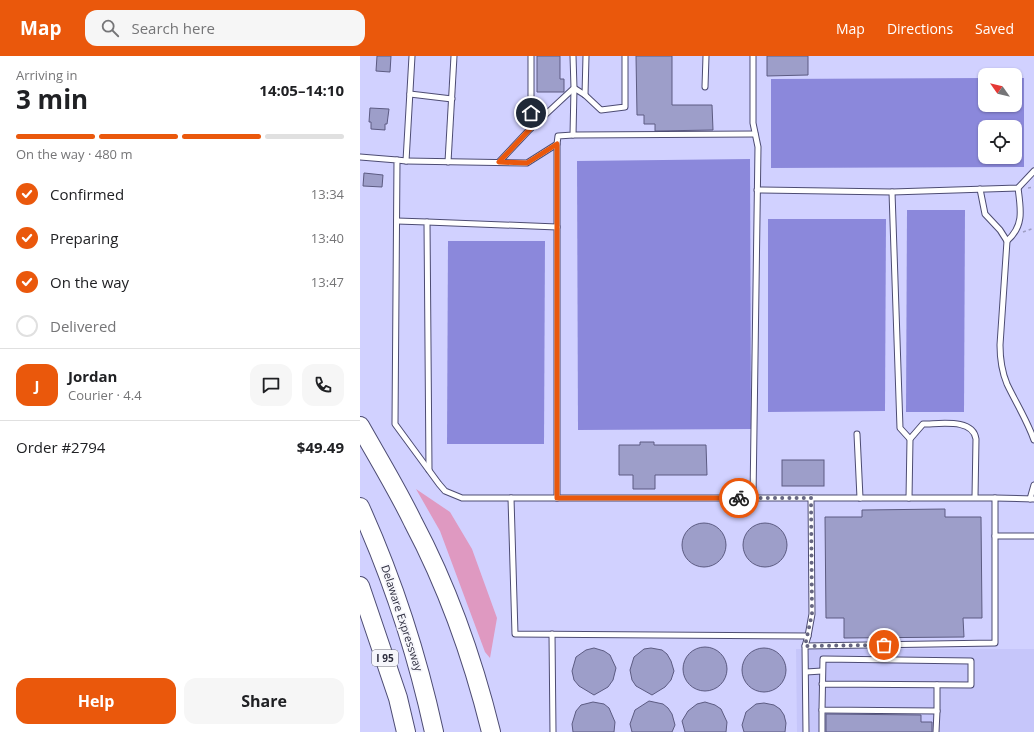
<!DOCTYPE html>
<meta charset="utf-8">
<style>
body{margin:0;font-family:"Open Sans",sans-serif;background:#f6f6f6;color:#202124;height:100vh;display:flex;flex-direction:column;font-size:15px;white-space:nowrap}
*{box-sizing:border-box;margin:0}
p{font-size:13px;color:#757577}
.icon{flex:none;width:22px;height:22px;fill:none;stroke:currentColor;stroke-width:2;stroke-linecap:round;stroke-linejoin:round}
.map{position:relative;flex:1;overflow:hidden}
.side{display:flex;flex-direction:column;background:#fff;width:360px}
.side>*{flex:none}
.needle{width:26px;rotate:304deg}
.controls{position:absolute;left:618px;top:12px;display:grid;gap:8px}
.controls a{display:grid;place-items:center;width:44px;height:44px;border-radius:8px;background:#fff;box-shadow:0 1px 3px #0004;font-size:20px}
.pin{position:absolute;display:grid;place-items:center;width:34px;height:34px;color:#fff;margin:-17px;border:2px solid #fff;border-radius:50%;box-shadow:0 1px 4px #0007}
.courier{position:absolute;display:grid;place-items:center;width:40px;height:40px;margin:-20px;border:3px solid #ea580c;border-radius:50%;background:#fff;color:#222;box-shadow:0 1px 5px #0007}
.overview em{font-style:normal;font-weight:700}
.overview div{display:flex;flex-direction:column-reverse}
.overview{display:flex;align-items:center;justify-content:space-between;height:68px;padding:0 16px}
h1{font-size:26px;font-weight:700;line-height:30px}
.bar{display:grid;grid-template-columns:repeat(4,1fr);gap:6px 4px;align-content:center;height:48px;padding:0 16px}
.bar i{height:5px;border-radius:3px;background:#e0e0e0}
.bar .current{background:#ea580c}
.bar p{grid-column:span 4}
.line{display:flex;align-items:center;gap:10px;padding:0 16px;border-top:1px solid #e0e0e0}
.line div{flex:1}
.round{display:grid;place-items:center;flex:none;width:42px;height:42px;border-radius:12px;background:#f6f6f6}
ol{padding:0 16px;list-style:none}
li{display:flex;align-items:center;gap:12px;height:44px}
li p{margin-inline-start:auto}
li .icon{padding:4px;border-radius:50%;background:#ea580c;color:#fff;stroke-width:4}
li:last-child{color:#757577}
li i{width:22px;height:22px;border:2px solid #e0e0e0;border-radius:50%}
.primary-button{display:flex;gap:8px;margin-top:auto;padding:8px 16px}
.primary-button a{flex:1;height:46px;border-radius:12px;background:#ea580c;color:#fff;font-size:16px;font-weight:700;line-height:46px;text-align:center}
.primary-button a+a{background:#f6f6f6;color:#202124}
header{display:flex;align-items:center;gap:24px;box-sizing:border-box;height:56px;padding:0 20px;background:#ea580c;color:#fff}
header strong{font-size:19px}
nav{display:flex;gap:22px;margin-inline-start:auto;font-size:14px}
.search{width:280px;height:36px;background:#f6f6f6;display:flex;align-items:center;gap:10px;box-sizing:border-box;padding:0 14px;border-radius:12px;color:#757577;font-size:15px}
main{display:flex;flex:1;min-height:0}
.map>svg:first-child{display:block}
.built{fill:#c6c6fa}
.green{fill:#df99c1}
.water{fill:#8b88db;fill-rule:evenodd}
.building{fill:#9d9ec9;stroke:#5c5b82}
.lines{fill:none;stroke-linecap:round;stroke-linejoin:round}
.service-casing{stroke:#4d4c73;stroke-width:7}
.motorway-casing{stroke:#4d4c73;stroke-width:20}
.path{stroke:#9f9fc4;stroke-width:1.5;stroke-dasharray:3 3;stroke-linecap:butt}
.service{stroke:#fff;stroke-width:5}
.motorway{stroke:#fff;stroke-width:18}
.done{stroke:#666681;stroke-width:4;stroke-dasharray:0 7.2}
.route{stroke:#ea580c;stroke-width:5}
.labels{text-anchor:middle;stroke-width:3.5;stroke-linejoin:round;paint-order:stroke}
.shield{fill:#f6f6fb;stroke:#696976;stroke-width:1}
.shield-label{font-size:10px;font-weight:bold;fill:#2c2c3d}
.street-label{font-size:11px;fill:#2c2c3d;stroke:#f6f6fb}
</style>
<header>
<strong>Map</strong>
<div class="search"><svg class="icon" aria-label="search" viewBox="0 0 24 24"><circle cx="10" cy="10" r="6"/><path d="M15 15l6 6"/></svg>Search here</div>
<nav><a>Map</a><a>Directions</a><a>Saved</a></nav>
</header>
<main>
<section class="side">
<div class="overview"><div><h1>3 min</h1><p>Arriving in</p></div><em>14:05–14:10</em></div>
<div class="bar"><i class="current"></i><i class="current"></i><i class="current"></i><i></i><p>On the way · 480 m</p></div>
<ol>
<li><svg class="icon" aria-label="check" viewBox="0 0 24 24"><path d="M5 12l5 5 9-10"/></svg>Confirmed<p>13:34</p></li>
<li><svg class="icon" aria-label="check" viewBox="0 0 24 24"><path d="M5 12l5 5 9-10"/></svg>Preparing<p>13:40</p></li>
<li><svg class="icon" aria-label="check" viewBox="0 0 24 24"><path d="M5 12l5 5 9-10"/></svg>On the way<p>13:47</p></li>
<li><i></i>Delivered</li>
</ol>
<div class="line" style="height:72px"><b class="round" style="background:#ea580c;color:#fff">J</b><div><b>Jordan</b><p>Courier · 4.4</p></div><a class="round"><svg class="icon" aria-label="chat" viewBox="0 0 24 24"><path d="M4 5h16v11H9l-5 4z"/></svg></a><a class="round"><svg class="icon" aria-label="phone" viewBox="0 0 24 24"><path d="M5 4h4l2 5-3 2q2 4 5 5l2-3 5 2v4C11 20 4 13 5 4z"/></svg></a></div>
<div class="line" style="height:52px"><div>Order #2794</div><b>$49.49</b></div>
<div class="primary-button"><a>Help</a><a>Share</a></div>
</section>
<div class="map">
<svg width="674" height="676" viewBox="0 0 674 676">
<rect width="100%" height="100%" fill="#d1d1ff"/>
<!-- built -->
<polygon class="built" points="436,593 674,593 674,676 437,676"/>
<!-- green -->
<polygon class="green" points="56,433 90,456 112,493 137,562 130,602 125,596 80,475"/>
<!-- water -->
<g class="water">
<path d="M625,22V49H655V22H664V111L411,112V23ZM625,71H655V101H625Z"/>
<polygon points="390,103 391,373 218,374 217,105"/>
<polygon points="547,154 605,154 604,356 546,356"/>
<polygon points="408,163 526,163 525,355 408,356"/>
<polygon points="88,185 185,185 184,388 87,388"/>
</g>
<!-- building -->
<g class="building">
<polygon points="17,0 31,0 30,16 16,15"/>
<polygon points="177,0 200,0 200,23 204,23 204,36 177,36"/>
<polygon points="276,0 312,0 312,49 352,49 353,74 295,75 295,68 284,68 284,59 277,59"/>
<polygon points="407,0 448,0 448,19 407,20"/>
<polygon points="10,52 29,53 27,68 25,68 25,74 11,73 11,66 9,66"/>
<polygon points="4,117 23,119 22,131 3,130"/>
<polygon points="280,386 294,386 294,389 346,389 347,419 295,419 295,433 273,433 273,419 259,419 259,389 280,389"/>
<rect x="422" y="404" width="42" height="26"/>
<polygon points="585,453 585,461 621,461 622,562 603,562 604,581 484,582 484,562 466,562 465,461 502,461 502,454"/>
<circle cx="405" cy="489" r="22"/>
<circle cx="344" cy="489" r="22"/>
<circle cx="345" cy="613" r="22"/>
<polygon points="234,592 244,595 250,599 256,612 253,624 248,631 234,639 219,630 214,624 212,615 216,601 226,594"/>
<polygon points="291,592 302,594 307,598 311,605 314,615 311,624 305,631 292,639 276,630 272,624 270,614 274,601 284,593"/>
<circle cx="404" cy="614" r="22"/>
<polygon points="289,645 303,648 308,652 312,658 315,669 312,676 272,676 270,668 275,654"/>
<polygon points="233,646 244,648 249,652 255,666 254,676 213,676 212,668 216,655 221,649"/>
<polygon points="345,646 355,649 361,653 367,666 366,676 325,676 322,665 328,655 337,648"/>
<polygon points="404,647 414,649 420,653 424,659 426,667 425,676 384,676 382,669 386,656 396,648"/>
<polygon points="466,658 561,659 561,666 572,666 572,676 466,676"/>
</g>
<g class="lines">
<!-- service casing -->
<g class="service-casing">
<g id="service">
<polyline points="393,0 393,67 398,91 393,442"/>
<polyline points="345,31 346,0"/>
<polyline points="50,38 92,43"/>
<polyline points="225,39 226,0"/>
<polyline points="171,72 171,0"/>
<polyline points="213,79 395,78"/>
<polyline points="197,88 198,80 213,79 214,32 225,39 241,54 265,51 265,0"/>
<polyline points="0,101 37,104 35,368 79,428 85,435 102,442 635,442 635,587 445,590"/>
<polyline points="37,104 46,105 52,0"/>
<polyline points="46,105 167,107 197,88 197,171"/>
<polyline points="88,106 94,0"/>
<polyline points="139,106 171,72 214,32 213,0"/>
<path d="M658,132C661,154 664,170 647,185L640,289C640,302 642,316 647,328C656,347 667,364 674,384"/>
<polyline points="620,133 625,158 640,174 647,185"/>
<polyline points="397,134 532,136 658,132 674,115"/>
<polyline points="532,136 540,372 550,383"/>
<polyline points="37,165 67,166 69,414"/>
<polyline points="67,166 197,171 197,442"/>
<polyline points="497,378 500,442"/>
<polyline points="151,442 155,578 448,580 445,590 446,676"/>
<path d="M549,442L550,383L563,368C580,368 613,362 616,383L615,441"/>
<polyline points="635,442 674,443"/>
<polyline points="670,443 674,429"/>
<polyline points="635,480 674,480"/>
<polyline points="192,578 193,676"/>
<polyline points="448,580 452,558 451,442"/>
<polyline points="446,616 462,615"/>
<polyline points="462,628 611,629 611,605 463,603 462,654 577,655 576,676"/>
<polyline points="577,655 577,629"/>
<polyline points="462,676 462,654"/>
</g>
</g>
<!-- motorway casing -->
<g class="motorway-casing">
<g id="motorway">
<path d="M0,370C18,402 37,433 53,466C88,532 113,603 131,676"/>
<path d="M0,451C33,524 57,598 74,676"/>
<polyline points="0,530 38,642 46,676"/>
</g>
</g>
<!-- path -->
<g class="path">
<polyline points="668,132 674,131"/>
<polyline points="663,176 674,172"/>
</g>
<!-- service -->
<use href="#service" class="service"/>
<!-- motorway -->
<use href="#motorway" class="motorway"/>
</g>
<g class="lines">
<!-- done -->
<polyline class="done" points="379,442 451,442 452,558 445,590 524,589"/>
<!-- route -->
<polyline class="route" points="171,57 171,72 139,106 167,107 197,88 197,442 379,442"/>
</g>
<g class="labels">
<!-- shield labels -->
<rect class="shield" x="12" y="594" width="26" height="16" rx="3"/>
<g class="shield-label">
<text x="25" y="606">I 95</text>
</g>
<!-- street labels -->
<g class="street-label">
<text transform="translate(42 562) rotate(72)" y="4">Delaware Expressway</text>
</g>
</g>
</svg>
<div class="controls">
<a><svg class="needle" viewBox="-14 -14 28 28"><path d="M0-13l5 13h-10z" fill="#e53935"/><path d="M0 13l5-13h-10z" fill="#757577"/></svg></a>
<a><svg class="icon" aria-label="locate" viewBox="0 0 24 24"><circle cx="12" cy="12" r="6"/><path d="M12 2v4M12 18v4M2 12h4M18 12h4"/></svg></a>
</div>
<div class="pin" style="left:524px;top:589px;background:#ea580c"><svg class="icon" aria-label="bag" viewBox="0 0 24 24"><path d="M5 8h14l-1 12H6zM9 8a3 3 0 0 1 6 0"/></svg></div>
<div class="pin" style="left:171px;top:57px;background:#1f2937"><svg class="icon" aria-label="home" viewBox="0 0 24 24"><path d="M3 11l9-7 9 7M6 9v11h12V9"/></svg></div>
<div class="courier" style="left:379px;top:442px"><svg class="icon" aria-label="bike" viewBox="0 0 24 24"><circle cx="6" cy="16" r="4"/><circle cx="18" cy="16" r="4"/><path d="M6 16l4-8h5l3 8M10 8l3 8H6M13 5h3"/></svg></div>
</div>
</main>
